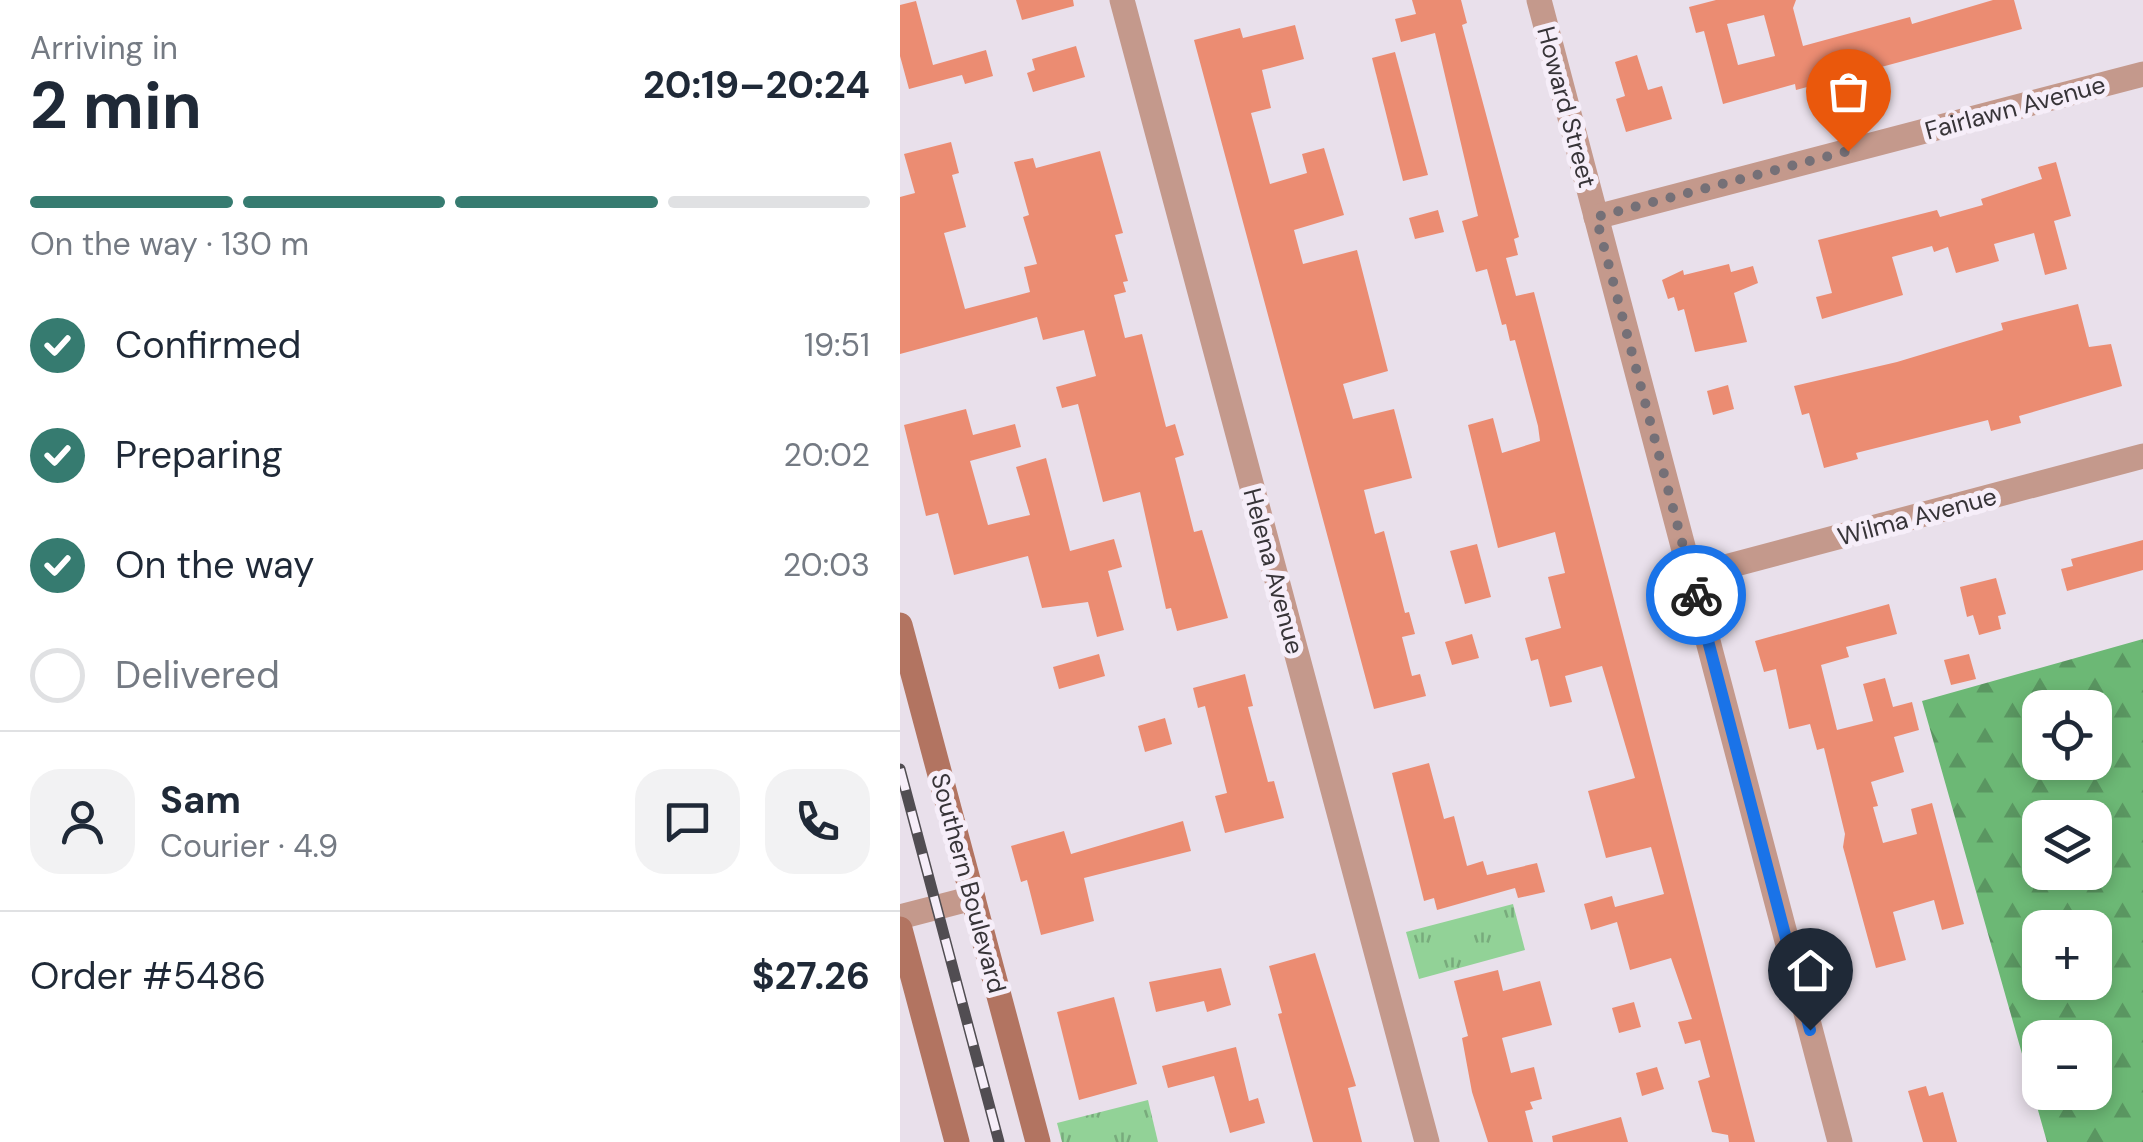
<!DOCTYPE html>
<meta charset="utf-8">
<style>
body{margin:0;font-family:"DM Sans",sans-serif;background:#f2f2f3;color:#1f2937;height:100vh;display:flex;flex-direction:column;font-size:38px;white-space:nowrap}
*{box-sizing:border-box;margin:0}
p{font-size:32px;color:#747a83}
.icon{flex:none;width:55px;height:55px;fill:none;stroke:currentColor;stroke-width:2;stroke-linecap:round;stroke-linejoin:round}
.map{position:relative;flex:1;overflow:hidden}
.side{display:flex;flex-direction:column;background:#fff;width:900px}
.side>*{flex:none}
.tools{position:absolute;left:1122px;top:690px;display:grid;gap:20px}
.tools a{display:grid;place-items:center;width:90px;height:90px;border-radius:20px;background:#fff;box-shadow:0 5px 15px #0003;font-size:50px}
.pin{position:absolute;display:grid;place-items:center;width:85px;height:85px;color:#fff;margin:-102px -42px;border-radius:50% 50% 50% 0;rotate:-45deg;box-shadow:0 0 10px #0007}
.pin .icon{rotate:45deg}
.courier{position:absolute;display:grid;place-items:center;width:100px;height:100px;margin:-50px;border:8px solid #1a73e8;border-radius:50%;background:#fff;color:#222;box-shadow:0 2px 12px #0007}
.headline em{font-style:normal;font-weight:700}
.headline div{display:flex;flex-direction:column-reverse}
.headline{display:flex;align-items:center;justify-content:space-between;height:170px;padding:0 30px}
h1{font-size:65px;font-weight:700;line-height:75px}
.bar{display:grid;grid-template-columns:repeat(4,1fr);gap:15px 10px;align-content:center;height:120px;padding:0 30px}
.bar i{height:12px;border-radius:8px;background:#e0e1e3}
.bar .on{background:#367b70}
.bar p{grid-column:span 4}
.line{display:flex;align-items:center;gap:25px;padding:0 30px;border-top:2px solid #e0e1e3}
.line div{flex:1}
.round{display:grid;place-items:center;flex:none;width:105px;height:105px;border-radius:30px;background:#f2f2f3}
ol{padding:0 30px;list-style:none}
li{display:flex;align-items:center;gap:30px;height:110px}
li p{margin-inline-start:auto}
li .icon{padding:10px;border-radius:50%;background:#367b70;color:#fff;stroke-width:4}
li:last-child{color:#747a83}
li i{width:55px;height:55px;border:5px solid #e0e1e3;border-radius:50%}
main{display:flex;flex:1;min-height:0}
.map>svg:first-child{display:block}
.grass{fill:url(#grass-tufts)}
.forest{fill:url(#forest-firs);fill-rule:evenodd}
.building{fill:#eb8c72;fill-rule:evenodd}
.lines{fill:none;stroke-linecap:round;stroke-linejoin:round}
.street{stroke:#c4998c;stroke-width:25}
.secondary{stroke:#b27461;stroke-width:25}
.rail-casing{stroke:#514d52;stroke-width:11}
.rail{stroke:#f6eef9;stroke-width:8;stroke-dasharray:22;stroke-linecap:butt}
.done{stroke:#757077;stroke-width:10;stroke-dasharray:0 18}
.route{stroke:#1a73e8;stroke-width:12}
.labels{text-anchor:middle;stroke-width:10;stroke-linejoin:round;paint-order:stroke}
.street-label{font-size:25px;fill:#373438;stroke:#f6eef9}
</style>
<main>
<section class="side">
<div class="headline"><div><h1>2 min</h1><p>Arriving in</p></div><em>20:19–20:24</em></div>
<div class="bar"><i class="on"></i><i class="on"></i><i class="on"></i><i></i><p>On the way · 130 m</p></div>
<ol>
<li><svg class="icon" aria-label="check" viewBox="0 0 24 24"><path d="M5 12l5 5 9-10"/></svg>Confirmed<p>19:51</p></li>
<li><svg class="icon" aria-label="check" viewBox="0 0 24 24"><path d="M5 12l5 5 9-10"/></svg>Preparing<p>20:02</p></li>
<li><svg class="icon" aria-label="check" viewBox="0 0 24 24"><path d="M5 12l5 5 9-10"/></svg>On the way<p>20:03</p></li>
<li><i></i>Delivered</li>
</ol>
<div class="line" style="height:180px"><a class="round"><svg class="icon" aria-label="person" viewBox="0 0 24 24"><circle cx="12" cy="8" r="4"/><path d="M4 21q1-7 8-7t8 7"/></svg></a><div><b>Sam</b><p>Courier · 4.9</p></div><a class="round"><svg class="icon" aria-label="chat" viewBox="0 0 24 24"><path d="M4 5h16v11H9l-5 4z"/></svg></a><a class="round"><svg class="icon" aria-label="phone" viewBox="0 0 24 24"><path d="M5 4h4l2 5-3 2q2 4 5 5l2-3 5 2v4C11 20 4 13 5 4z"/></svg></a></div>
<div class="line" style="height:130px"><div>Order #5486</div><b>$27.26</b></div>
</section>
<div class="map">
<svg width="1243" height="1142" viewBox="0 0 1243 1142">
<defs>
<pattern id="grass-tufts" width="24" height="20" patternUnits="userSpaceOnUse" patternTransform="scale(2.5)"><rect width="24" height="20" fill="#92d297"/><path d="M3 7l-1-3M5 7V3M7 7l1-3M15 17l-1-3M17 17v-4M19 17l1-3" fill="none" stroke="#78ab7c"/></pattern>
<pattern id="forest-firs" width="22" height="20" patternUnits="userSpaceOnUse" patternTransform="scale(2.5)"><rect width="22" height="20" fill="#6cb875"/><path d="M5 1l3.5 6h-7zM16 11l3.5 6h-7z" fill="#5a9661"/></pattern>
</defs>
<rect width="100%" height="100%" fill="#e9e0eb"/>
<!-- grass -->
<g class="grass">
<polygon points="613,904 625,950 519,979 506,932"/>
<polygon points="248,1100 258,1142 162,1142 157,1123"/>
</g>
<!-- forest -->
<path class="forest" d="M1243,639V1142H1147L1022,701ZM1140,708H1195V762H1140ZM1140,818H1195V872H1140ZM1140,928H1195V982H1140ZM1140,1038H1195V1092H1140Z"/>
<!-- building -->
<g class="building">
<polygon points="116,0 173,0 174,6 122,20"/>
<polygon points="512,0 561,0 567,23 562,25 619,237 614,239 618,255 606,258 616,296 634,292 855,1142 829,1142 828,1135 812,1132 798,1081 810,1077 800,1040 785,1044 778,1022 792,1019 771,958 730,970 717,922 691,930 684,904 712,896 715,907 764,894 751,847 706,858 694,813 688,791 735,778 702,666 665,676 672,702 650,707 638,659 631,661 625,638 661,628 648,577 665,573 655,532 598,548 568,425 593,418 602,453 640,441 638,426 615,340 610,341 606,324 602,325 587,269 576,272 562,221 578,216 535,33 501,42 495,19 516,14"/>
<path d="M816,0H896L893,8L903,46L1010,17L1012,24L1093,0H1114L1122,29L896,90L895,84L823,104L804,31L796,33L789,7ZM864,15L875,56L838,65L827,24Z"/>
<polygon points="16,1 33,65 86,50 93,76 65,84 62,75 9,89 0,56 0,5"/>
<polygon points="395,25 404,59 362,70 371,108 351,113 370,184 407,173 402,154 424,148 444,215 394,230 403,264 457,250 488,371 443,384 453,419 494,409 512,478 464,490 475,534 484,531 505,613 509,612 515,634 502,637 512,676 520,674 526,696 474,709 294,40 340,28 343,38"/>
<polygon points="176,46 185,77 133,92 127,73 135,70 132,59"/>
<polygon points="495,52 528,175 503,181 472,58"/>
<polygon points="737,55 748,90 762,86 772,119 726,132 716,99 725,96 715,62"/>
<polygon points="51,142 59,173 52,175 66,227 44,233 65,309 130,292 124,267 137,264 123,217 129,215 114,162 133,158 136,168 200,151 223,233 215,235 228,281 223,282 226,292 214,295 225,338 242,334 266,427 275,424 284,455 275,458 294,532 302,530 328,618 277,631 271,608 266,609 240,492 203,502 178,404 162,408 156,387 196,376 184,330 143,340 137,317 0,354 0,197 15,193 4,154"/>
<polygon points="1156,162 1171,216 1154,221 1167,269 1145,275 1134,233 1094,244 1099,261 1056,273 1048,247 1034,252 1032,246 992,257 1003,295 922,319 916,297 932,293 918,240 1037,210 1040,217 1083,205 1081,199 1142,179 1138,167"/>
<polygon points="538,210 544,232 515,239 509,218"/>
<polygon points="829,264 831,272 853,266 858,283 834,293 847,342 795,352 784,309 778,311 774,297 768,299 762,280 783,270 784,275"/>
<polygon points="1178,304 1189,347 1211,344 1222,386 1119,416 1121,423 1091,431 1088,420 956,453 958,459 924,468 909,413 902,415 894,386 997,362 1103,330 1101,323"/>
<polygon points="828,385 834,409 813,415 807,391"/>
<polygon points="66,409 73,435 115,424 121,447 70,461 88,525 130,515 116,467 146,458 170,551 214,539 222,567 208,571 224,630 197,637 188,602 142,608 128,556 54,575 38,513 26,516 4,425"/>
<polygon points="1243,540 1243,570 1167,591 1161,569 1173,566 1171,559"/>
<polygon points="577,544 591,597 565,604 550,551"/>
<polygon points="1096,578 1106,614 1098,616 1101,629 1079,635 1073,615 1067,617 1060,587"/>
<polygon points="989,604 997,634 946,647 949,657 921,665 937,730 973,721 963,684 985,678 993,707 1012,702 1019,730 994,737 1004,772 971,782 978,806 973,807 983,843 1017,834 1011,809 1032,803 1064,924 1042,930 1034,900 993,912 1006,960 976,968 943,847 945,834 924,748 917,750 910,724 889,729 876,669 864,672 855,641"/>
<polygon points="572,634 579,658 552,665 545,642"/>
<polygon points="199,654 205,676 159,689 153,667"/>
<polygon points="1069,654 1076,679 1051,685 1044,660"/>
<polygon points="345,674 353,706 348,707 368,782 374,781 384,818 325,833 315,796 327,793 305,706 298,708 293,688"/>
<polygon points="265,718 272,744 245,752 238,726"/>
<polygon points="529,763 544,819 554,816 567,866 583,861 587,875 637,863 645,892 618,898 615,888 537,910 534,898 524,901 492,773"/>
<polygon points="283,821 291,851 184,878 194,921 141,935 127,880 121,882 111,846 164,831 171,854"/>
<polygon points="415,953 456,1086 448,1088 462,1142 413,1142 378,1014 382,1013 369,966"/>
<polygon points="321,968 331,1005 307,1012 304,1001 256,1012 249,982"/>
<polygon points="598,970 603,991 640,981 652,1025 602,1038 611,1073 634,1067 642,1099 630,1102 633,1109 625,1111 633,1142 588,1142 572,1092 562,1038 568,1036 554,981"/>
<polygon points="214,997 237,1084 179,1100 157,1012"/>
<polygon points="734,1002 741,1027 719,1033 712,1008"/>
<polygon points="336,1047 349,1101 358,1098 365,1123 330,1133 314,1076 268,1088 262,1066"/>
<polygon points="757,1067 764,1089 742,1096 736,1073"/>
<polygon points="1026,1086 1029,1096 1043,1092 1057,1142 1023,1142 1008,1091"/>
<polygon points="721,1117 728,1142 653,1142 652,1136"/>
</g>
<g class="lines">
<!-- street -->
<g class="street">
<polyline points="222,0 527,1142"/>
<polyline points="639,0 940,1142"/>
<polyline points="696,217 1243,74"/>
<polyline points="791,576 1243,456"/>
<polyline points="0,917 73,898"/>
</g>
<!-- secondary -->
<g class="secondary">
<polyline points="0,625 138,1142"/>
<polyline points="0,929 57,1142"/>
</g>
<!-- rail casing -->
<g class="rail-casing">
<polyline id="rail" points="0,769 99,1142"/>
</g>
<!-- rail -->
<use href="#rail" class="rail"/>
</g>
<g class="lines">
<!-- done -->
<polyline class="done" points="796,595 696,217 948,151"/>
<!-- route -->
<polyline class="route" points="796,595 910,1030"/>
</g>
<g class="labels">
<!-- street labels -->
<g class="street-label">
<text transform="translate(667 107) rotate(75)" y="9">Howard Street</text>
<text transform="translate(1115 107) rotate(-15)" y="9">Fairlawn Avenue</text>
<text transform="translate(1017 516) rotate(-15)" y="9">Wilma Avenue</text>
<text transform="translate(374 571) rotate(75)" y="9">Helena Avenue</text>
<text transform="translate(69 883) rotate(75)" y="9">Southern Boulevard</text>
</g>
</g>
</svg>
<div class="tools">
<a><svg class="icon" aria-label="locate" viewBox="0 0 24 24"><circle cx="12" cy="12" r="6"/><path d="M12 2v4M12 18v4M2 12h4M18 12h4"/></svg></a>
<a><svg class="icon" aria-label="layers" viewBox="0 0 24 24"><path d="M12 4l9 5-9 5-9-5zM3 14l9 5 9-5"/></svg></a>
<a>+</a>
<a>−</a>
</div>
<div class="pin" style="left:948px;top:151px;background:#ea580c"><svg class="icon" aria-label="bag" viewBox="0 0 24 24"><path d="M5 8h14l-1 12H6zM9 8a3 3 0 0 1 6 0"/></svg></div>
<div class="pin" style="left:910px;top:1030px;background:#1f2937"><svg class="icon" aria-label="home" viewBox="0 0 24 24"><path d="M3 11l9-7 9 7M6 9v11h12V9"/></svg></div>
<div class="courier" style="left:796px;top:595px"><svg class="icon" aria-label="bike" viewBox="0 0 24 24"><circle cx="6" cy="16" r="4"/><circle cx="18" cy="16" r="4"/><path d="M6 16l4-8h5l3 8M10 8l3 8H6M13 5h3"/></svg></div>
</div>
</main>
